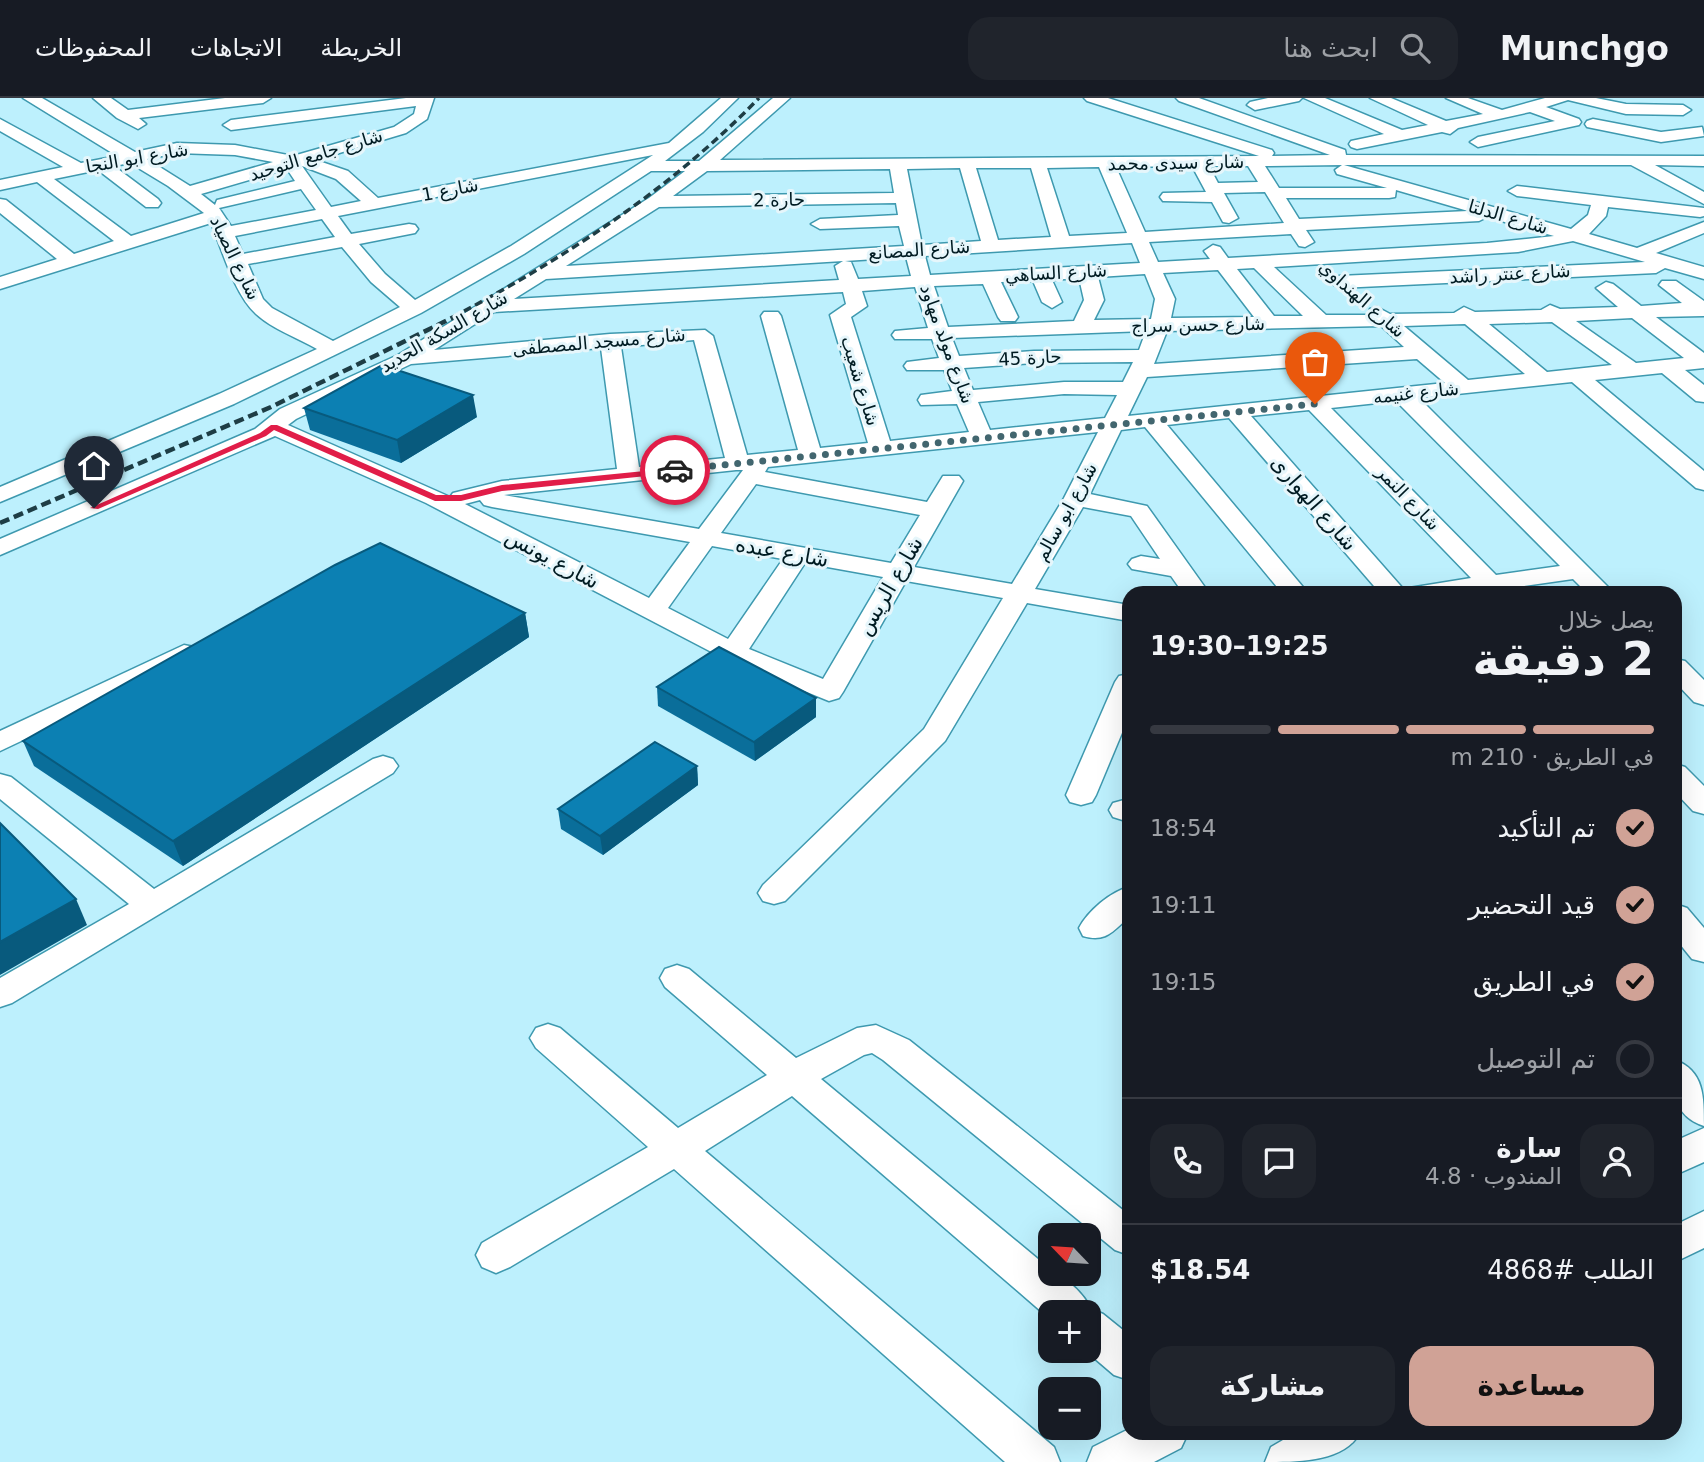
<!DOCTYPE html>
<html lang="ar">
<meta charset="utf-8">
<style>
body{margin:0;font-family:"DejaVu Sans","Noto Sans Arabic",sans-serif;background:#20242c;color:#f1f3f6;direction:rtl;height:100vh;display:flex;flex-direction:column;font-size:26px;white-space:nowrap}
*{box-sizing:border-box;margin:0}
p{font-size:23px;color:#9ea1a6}
.icon{flex:none;width:38px;height:38px;fill:none;stroke:currentColor;stroke-width:2;stroke-linecap:round;stroke-linejoin:round}
.map{position:relative;flex:1;overflow:hidden;direction:ltr}
.side{position:absolute;left:1122px;top:488px;width:560px;height:854px;display:flex;flex-direction:column;background:#171b24;border-radius:21px;box-shadow:0 7px 28px #0002;direction:rtl}
.side>*{flex:none}
.needle{width:46px;rotate:295deg}
.fabs{position:absolute;left:1038px;top:1125px;display:grid;gap:14px}
.fabs a{display:grid;place-items:center;width:63px;height:63px;border-radius:14px;background:#171b24;box-shadow:0 7px 28px #0002;font-size:35px}
.pin{position:absolute;display:grid;place-items:center;width:60px;height:60px;color:#fff;margin:-72px -30px;border-radius:50% 50% 50% 0;rotate:-45deg;box-shadow:0 0 7px #0007}
.pin .icon{rotate:45deg}
.courier{position:absolute;display:grid;place-items:center;width:70px;height:70px;margin:-35px;border:5px solid #e11d48;border-radius:50%;background:#fff;color:#222;box-shadow:0 2px 9px #0007}
.summary em{font-style:normal;font-weight:600}
.summary div{display:flex;flex-direction:column-reverse}
.summary{display:flex;align-items:center;justify-content:space-between;height:119px;padding:0 28px}
h1{font-size:46px;font-weight:600;line-height:52px}
.bar{display:grid;grid-template-columns:repeat(4,1fr);gap:10px 7px;align-content:center;height:84px;padding:0 28px}
.bar i{height:9px;border-radius:5px;background:#363941}
.bar .on{background:#d0a296}
.bar p{grid-column:span 4}
.line{display:flex;align-items:center;gap:18px;padding:0 28px;border-top:2px solid #363941}
.line div{flex:1}
.round{display:grid;place-items:center;flex:none;width:74px;height:74px;border-radius:21px;background:#20242c}
ol{padding:0 28px;list-style:none}
li{display:flex;align-items:center;gap:21px;height:77px}
li p{margin-inline-start:auto}
li .icon{padding:7px;border-radius:50%;background:#d0a296;color:#111;stroke-width:4}
li:last-child{color:#9ea1a6}
li i{width:38px;height:38px;border:4px solid #363941;border-radius:50%}
.button{display:flex;gap:14px;margin-top:auto;padding:14px 28px}
.button a{flex:1;height:80px;border-radius:21px;background:#d0a296;color:#111;font-size:28px;font-weight:600;line-height:80px;text-align:center}
.button a+a{background:#20242c;color:#f1f3f6}
header{display:flex;align-items:center;gap:42px;box-sizing:border-box;height:98px;padding:0 35px;background:#171b24;border-bottom:2px solid #363941}
header strong{font-size:33px}
nav{display:flex;gap:38px;margin-inline-start:auto;font-size:24px}
.search{width:490px;height:63px;background:#20242c;display:flex;align-items:center;gap:18px;box-sizing:border-box;padding:0 24px;border-radius:21px;color:#9ea1a6;font-size:26px}
.map>svg:first-child{display:block}
.lines{fill:none;stroke-linecap:round;stroke-linejoin:round}
.minor-casing{stroke:#3e99af;stroke-width:3}
.minor{fill:#fff;fill-rule:evenodd}
.rail-far1{stroke:#1e3d45;stroke-width:3.5;stroke-dasharray:8 4.5;stroke-linecap:butt}
.rail{stroke:#1e3d45;stroke-width:4.5;stroke-dasharray:10 5;stroke-linecap:butt}
.wall{fill:#0a6e9a}
.shaded-wall{fill:#085a7d}
.building{fill:#0c80b3;stroke:#085a7d;stroke-width:2}
.route{fill:#e11d48}
.done{stroke:#42666f;stroke-width:7;stroke-dasharray:0 12.6}
.labels{text-anchor:middle;stroke-width:6;stroke-linejoin:round;paint-order:stroke}
.far-street-label{font-size:18px;fill:#001b22;stroke:#e6f6fb}
.street-label{font-size:21px;fill:#001b22;stroke:#e6f6fb}
</style>
<header>
<strong>Munchgo</strong>
<div class="search"><svg class="icon" aria-label="search" viewBox="0 0 24 24"><circle cx="10" cy="10" r="6"/><path d="M15 15l6 6"/></svg>ابحث هنا</div>
<nav><a>الخريطة</a><a>الاتجاهات</a><a>المحفوظات</a></nav>
</header>
<div class="map">
<svg width="1704" height="1364" viewBox="0 0 1704 1364">
<rect width="100%" height="100%" fill="#bdf0fd"/>
<g class="lines">
<!-- minor casing -->
<g class="minor-casing">
<g id="minor">
<path d="M23,0H42L135,54L177,45L235,47L293,58L394,29L414,16L416,8L231,32L223,27L231,22L406,0H434L427,21L406,35L316,62L348,73L378,100L669,45L721,0H738L703,34L665,63H699L773,0H790L720,62L1259,58L1087,3L1084,0H1108L1272,52L1274,55L1272,58L1330,57L1179,3L1176,0H1199L1345,52L1346,57L1704,58V68L1655,67L1704,94V106L1631,67H1344L1571,131L1588,117L1591,107L1517,98L1508,93L1517,88L1704,110V118L1700,119L1608,109L1606,118L1589,136L1637,150L1704,124V135L1656,155L1704,169V181L1665,170L1656,175L1339,190L1329,184L1339,178L1645,164L1573,143L1518,154L1274,169L1326,217H1368L1370,211L1377,209L1390,216L1454,215L1464,209L1475,214L1541,212L1550,207L1560,211L1618,209L1596,190L1606,184L1613,186L1641,208L1682,205L1659,187L1662,183H1676L1704,203V218L1656,219L1704,255V270L1685,272L1704,287V304L1696,303L1662,275L1595,282L1704,373V392L1696,390L1572,284L1419,300L1614,495H1587L1573,481L1510,490L1513,495H1380L1229,320L1167,327L1308,495H1282L1145,329L1121,332L1090,396L1147,408L1209,495H1183L1171,478L1132,471L1128,466L1132,461L1141,458L1160,461L1131,418L1083,409L1035,491L1129,507V523L1027,505L945,643L785,803L774,806L763,803L758,795L763,787L924,631L1003,500L906,483L843,594L839,600L829,603L723,560L426,405L275,338L0,457V441L255,331L280,311L398,257L649,100L685,73H651L524,156L421,215L234,306L0,404V389L219,296L317,251C298,240 272,231 256,216C234,196 222,151 211,125L0,191V179L57,161L0,115V101L6,102L74,156L114,143L37,84L0,92V82L63,69L0,33V21L81,65L117,58ZM177,55L235,57L273,64L190,88L147,61ZM653,57L511,148L415,202L385,176L359,146L415,135L418,131L415,127L409,126L351,136L338,118ZM130,65L168,88L204,115L131,138L54,81L98,72L146,109H158L161,105L158,101L114,68ZM1342,67L1335,72L1337,76L1387,90H1279L1265,68ZM302,68L336,81L361,103L331,109ZM1192,68L1206,94L1163,95L1160,99L1163,103L1212,104L1223,124L1229,125L1238,120L1224,95L1265,94L1284,125L1145,134L1116,69ZM1209,68H1248L1258,84L1218,85ZM1099,69L1127,135L1069,138L1047,70ZM960,70L981,143L922,147L907,71ZM976,70H1031L1051,139L998,142ZM287,71L295,83L217,102L215,107L201,96ZM890,71L894,95L673,98L707,73ZM301,91L316,112L231,128L219,110ZM1396,92L1468,113L1299,121L1286,100H1389L1395,99ZM896,105L898,117L820,121L811,126L820,131L899,128L904,148L566,168L659,109ZM1487,119L1554,138L1487,145L1228,160L1220,149L1213,147L1204,153L1210,161L1158,164L1149,144L1291,136L1299,148L1305,149L1314,144L1306,132L1479,123ZM322,121L335,139L243,156L235,138ZM1132,145L1140,165L930,177L925,158ZM342,149L371,184L400,209L333,243L272,210L263,201L248,166ZM906,159L911,178L858,181L851,164L845,163ZM843,163L835,168L839,182L514,201L546,181ZM1254,170L1303,218H1274L1237,171ZM1218,172L1254,219L1171,220L1175,201L1163,175ZM1145,176L1155,201L1151,221L1094,222L1104,202L1098,179ZM1079,180L1084,202L1074,223L948,229L934,188L983,186L998,219L1001,223H1015L1018,219L1001,184L1033,183L1042,204L1052,210L1062,204L1052,182ZM915,189L928,230L895,233L892,237L895,241H932L939,260L907,264L904,268L907,272H944L952,293L921,297L918,302L921,307L957,306L969,334L890,343L851,219L867,208L862,193ZM843,194L846,206L830,217L868,345L820,350L781,218L778,214H764L761,218L798,352L747,357L713,238L705,232L610,236L434,252L494,214ZM1632,220L1684,260L1636,265L1576,223ZM1552,224L1612,267L1547,274L1489,226ZM1465,226L1525,276L1468,282L1404,228ZM1381,228L1404,249L1154,266L1167,233ZM1146,233L1139,252L1034,253L959,258L952,240ZM694,242L725,360L639,369L621,249ZM601,250L617,371L502,383L453,395L450,399L288,327L296,321L411,266ZM1417,261L1445,285L1128,318L1147,279ZM1133,264L1123,284H1064L973,292L964,270L1034,265ZM1064,296L1117,297L1105,320L990,332L978,304ZM1396,303L1560,468L1496,477L1331,310ZM1309,312L1471,480L1409,490L1406,494L1251,318ZM1098,334L1064,400L1012,486L914,469L963,383L959,378H943L927,404L765,374L768,369ZM736,372H743L699,431L504,397ZM756,386L920,417L891,465L721,435ZM480,402L484,407L492,409L690,444L649,500L465,406ZM712,448L783,461L728,541L668,510ZM805,465L883,479L823,581L749,551Z"/>
<polygon points="93,0 111,0 128,12 225,0 271,0 263,5 139,20 146,26 138,31 117,20"/>
<polygon points="1268,0 1302,0 1299,3 1255,12 1247,7 1250,4"/>
<polygon points="1304,0 1325,0 1402,32 1428,27 1370,0 1391,0 1446,23 1483,16 1446,0 1468,0 1502,12 1545,0 1596,0 1626,6 1683,7 1691,12 1683,17 1626,16 1568,2 1546,9 1579,21 1581,24 1579,27 1478,49 1470,44 1478,39 1555,23 1530,14 1458,30 1450,36 1442,34 1357,51 1351,49 1349,46 1351,43 1384,36"/>
<polygon points="1593,21 1661,34 1702,29 1704,38 1661,44 1587,29 1585,26 1587,23"/>
<polygon points="184,547 194,549 198,555 194,561 0,653 0,633"/>
<polygon points="1675,561 1685,563 1704,582 1704,607 1694,604 1675,584"/>
<polygon points="1129,576 1129,618 1096,697 1092,704 1081,707 1070,704 1066,697 1115,584 1119,578"/>
<polygon points="383,658 393,661 398,668 393,675 12,905 0,909 0,880 129,806 0,701 0,676 11,679 154,791 373,661"/>
<polygon points="1675,666 1685,669 1704,688 1704,716 1693,713 1675,694"/>
<polygon points="1124,702 1129,703 1129,724 1113,719 1109,712 1113,705"/>
<path d="M1129,789V819C1113,833 1106,845 1083,838L1079,830C1088,813 1110,794 1129,789Z"/>
<polygon points="1675,806 1687,810 1704,830 1704,864 1692,861 1675,840"/>
<path d="M677,867L689,871L796,960L857,930L876,927L909,942L1129,1117V1157L1115,1152L883,962L872,955L864,957L821,981L1050,1171V1176C1065,1176 1085,1198 1091,1211L1103,1216L1129,1237V1282L1114,1277L1086,1253H1088V1214H1050V1221L792,998L705,1053L1054,1349L1060,1364H1005L674,1071L510,1169L496,1175L482,1169L476,1157L482,1145L648,1049L536,950L530,940L536,930L548,926L560,930L678,1030L767,977L665,889L660,880L665,871Z"/>
<path d="M1675,962C1704,973 1704,998 1704,1028C1671,1017 1674,991 1675,962Z"/>
<polygon points="1704,1030 1704,1064 1675,1077 1675,1043"/>
<polygon points="1704,1113 1704,1150 1675,1164 1675,1127"/>
<polygon points="1129,1331 1129,1335 1188,1335 1181,1350 1154,1364 1087,1364 1093,1349"/>
<path d="M1295,1335H1360C1343,1364 1300,1364 1265,1364L1271,1349Z"/>
</g>
</g>
<!-- minor -->
<use href="#minor" class="minor"/>
<!-- rail-far1 -->
<path class="rail-far1" d="M453,219C565,160 671,91 759,0"/>
<!-- rail -->
<polyline class="rail" points="0,425 271,309 456,218"/>
</g>
<!-- wall -->
<g class="wall">
<polygon points="304,310 477,319 401,365 310,332"/>
<polygon points="525,515 529,539 183,768 34,668 23,643"/>
<polygon points="657,589 816,619 755,663 658,608"/>
<polygon points="697,668 698,687 603,757 561,731 558,711"/>
</g>
<!-- shaded-wall -->
<g class="shaded-wall">
<polygon points="473,297 477,319 401,365 397,342"/>
<polygon points="525,515 529,539 183,768 173,743"/>
<polygon points="816,600 816,619 755,663 754,644"/>
<polygon points="697,668 698,687 603,757 600,738"/>
<polygon points="76,801 87,827 0,877 0,844"/>
</g>
<!-- building -->
<g class="building">
<polygon points="382,267 473,297 397,342 304,310"/>
<polygon points="380,445 525,515 173,743 23,643 335,467"/>
<polygon points="719,549 816,600 754,644 657,589"/>
<polygon points="655,644 697,668 600,738 558,711"/>
<polygon points="0,725 76,801 0,844"/>
</g>
<!-- route -->
<polygon class="route" points="271,327 277,327 436,397 461,397 502,387 675,370 680,372 675,375 502,393 461,403 435,403 274,332 266,338 98,411 90,410 260,335"/>
<g class="lines">
<!-- done -->
<polyline class="done" points="675,372 1315,306"/>
</g>
<g class="labels">
<!-- far-street labels -->
<g class="far-street-label">
<text transform="translate(316 57) rotate(-17)" y="6">شارع جامع التوحيد</text>
<text transform="translate(137 60) rotate(-10)" y="6">شارع ابو النجا</text>
<text transform="translate(1176 65) rotate(-1)" y="6">شارع سيدى محمد</text>
<text transform="translate(450 92) rotate(-11)" y="6">شارع 1</text>
<text transform="translate(779 102) rotate(-1)" y="6">حارة 2</text>
<text transform="translate(1508 119) rotate(16)" y="6">شارع الدلتا</text>
<text transform="translate(919 152) rotate(-4)" y="6">شارع المصانع</text>
<text transform="translate(235 160) rotate(64)" y="6">شارع الصياد</text>
<text transform="translate(1056 175) rotate(-3)" y="6">شارع الساهي</text>
<text transform="translate(1510 176) rotate(-3)" y="6">شارع عنتر راشد</text>
<text transform="translate(1362 201) rotate(41)" y="6">شارع الهنداوي</text>
<text transform="translate(1198 227) rotate(-1)" y="6">شارع حسن سراج</text>
<text transform="translate(444 234) rotate(-30)" y="6">شارع السكة الحديد</text>
<text transform="translate(599 244) rotate(-5)" y="6">شارع مسجد المصطفى</text>
<text transform="translate(947 246) rotate(70)" y="6">شارع مولد مهاود</text>
<text transform="translate(1030 260) rotate(-3)" y="6">حارة 45</text>
<text transform="translate(860 283) rotate(73)" y="6">شارع شعيب</text>
<text transform="translate(1416 295) rotate(-6)" y="6">شارع غنيمه</text>
<text transform="translate(1408 400) rotate(46)" y="6">شارع النمر</text>
<text transform="translate(1066 414) rotate(-61)" y="6">شارع ابو سالم</text>
</g>
<!-- street labels -->
<g class="street-label">
<text transform="translate(1314 405) rotate(49)" y="7">شارع الهوارى</text>
<text transform="translate(782 454) rotate(10)" y="7">شارع عبده</text>
<text transform="translate(552 461) rotate(28)" y="7">شارع يونس</text>
<text transform="translate(890 488) rotate(-60)" y="7">شارع الريس</text>
</g>
</g>
</svg>
<div class="fabs">
<a><svg class="needle" viewBox="-14 -14 28 28"><path d="M0-13l5 13h-10z" fill="#e53935"/><path d="M0 13l5-13h-10z" fill="#9ea1a6"/></svg></a>
<a>+</a>
<a>−</a>
</div>
<div class="pin" style="left:1315px;top:306px;background:#ea580c"><svg class="icon" aria-label="bag" viewBox="0 0 24 24"><path d="M5 8h14l-1 12H6zM9 8a3 3 0 0 1 6 0"/></svg></div>
<div class="pin" style="left:94px;top:410px;background:#1f2937"><svg class="icon" aria-label="home" viewBox="0 0 24 24"><path d="M3 11l9-7 9 7M6 9v11h12V9"/></svg></div>
<div class="courier" style="left:675px;top:372px"><svg class="icon" aria-label="car" viewBox="0 0 24 24"><path d="M5 17H2v-5l4-1 3-4h7l3 4 3 1v5h-3M9 17h6M6 11h13"/><circle cx="7" cy="17" r="2"/><circle cx="17" cy="17" r="2"/></svg></div>
<section class="side">
<div class="summary"><div><h1>2 دقيقة</h1><p>يصل خلال</p></div><em>19:25–19:30</em></div>
<div class="bar"><i class="on"></i><i class="on"></i><i class="on"></i><i></i><p>في الطريق · 210 m</p></div>
<ol>
<li><svg class="icon" aria-label="check" viewBox="0 0 24 24"><path d="M5 12l5 5 9-10"/></svg>تم التأكيد<p>18:54</p></li>
<li><svg class="icon" aria-label="check" viewBox="0 0 24 24"><path d="M5 12l5 5 9-10"/></svg>قيد التحضير<p>19:11</p></li>
<li><svg class="icon" aria-label="check" viewBox="0 0 24 24"><path d="M5 12l5 5 9-10"/></svg>في الطريق<p>19:15</p></li>
<li><i></i>تم التوصيل</li>
</ol>
<div class="line" style="height:126px"><a class="round"><svg class="icon" aria-label="person" viewBox="0 0 24 24"><circle cx="12" cy="8" r="4"/><path d="M4 21q1-7 8-7t8 7"/></svg></a><div><b>سارة</b><p>المندوب · 4.8</p></div><a class="round"><svg class="icon" aria-label="chat" viewBox="0 0 24 24"><path d="M4 5h16v11H9l-5 4z"/></svg></a><a class="round"><svg class="icon" aria-label="phone" viewBox="0 0 24 24"><path d="M5 4h4l2 5-3 2q2 4 5 5l2-3 5 2v4C11 20 4 13 5 4z"/></svg></a></div>
<div class="line" style="height:91px"><div>الطلب #4868</div><b>$18.54</b></div>
<div class="button"><a>مساعدة</a><a>مشاركة</a></div>
</section>
</div>
